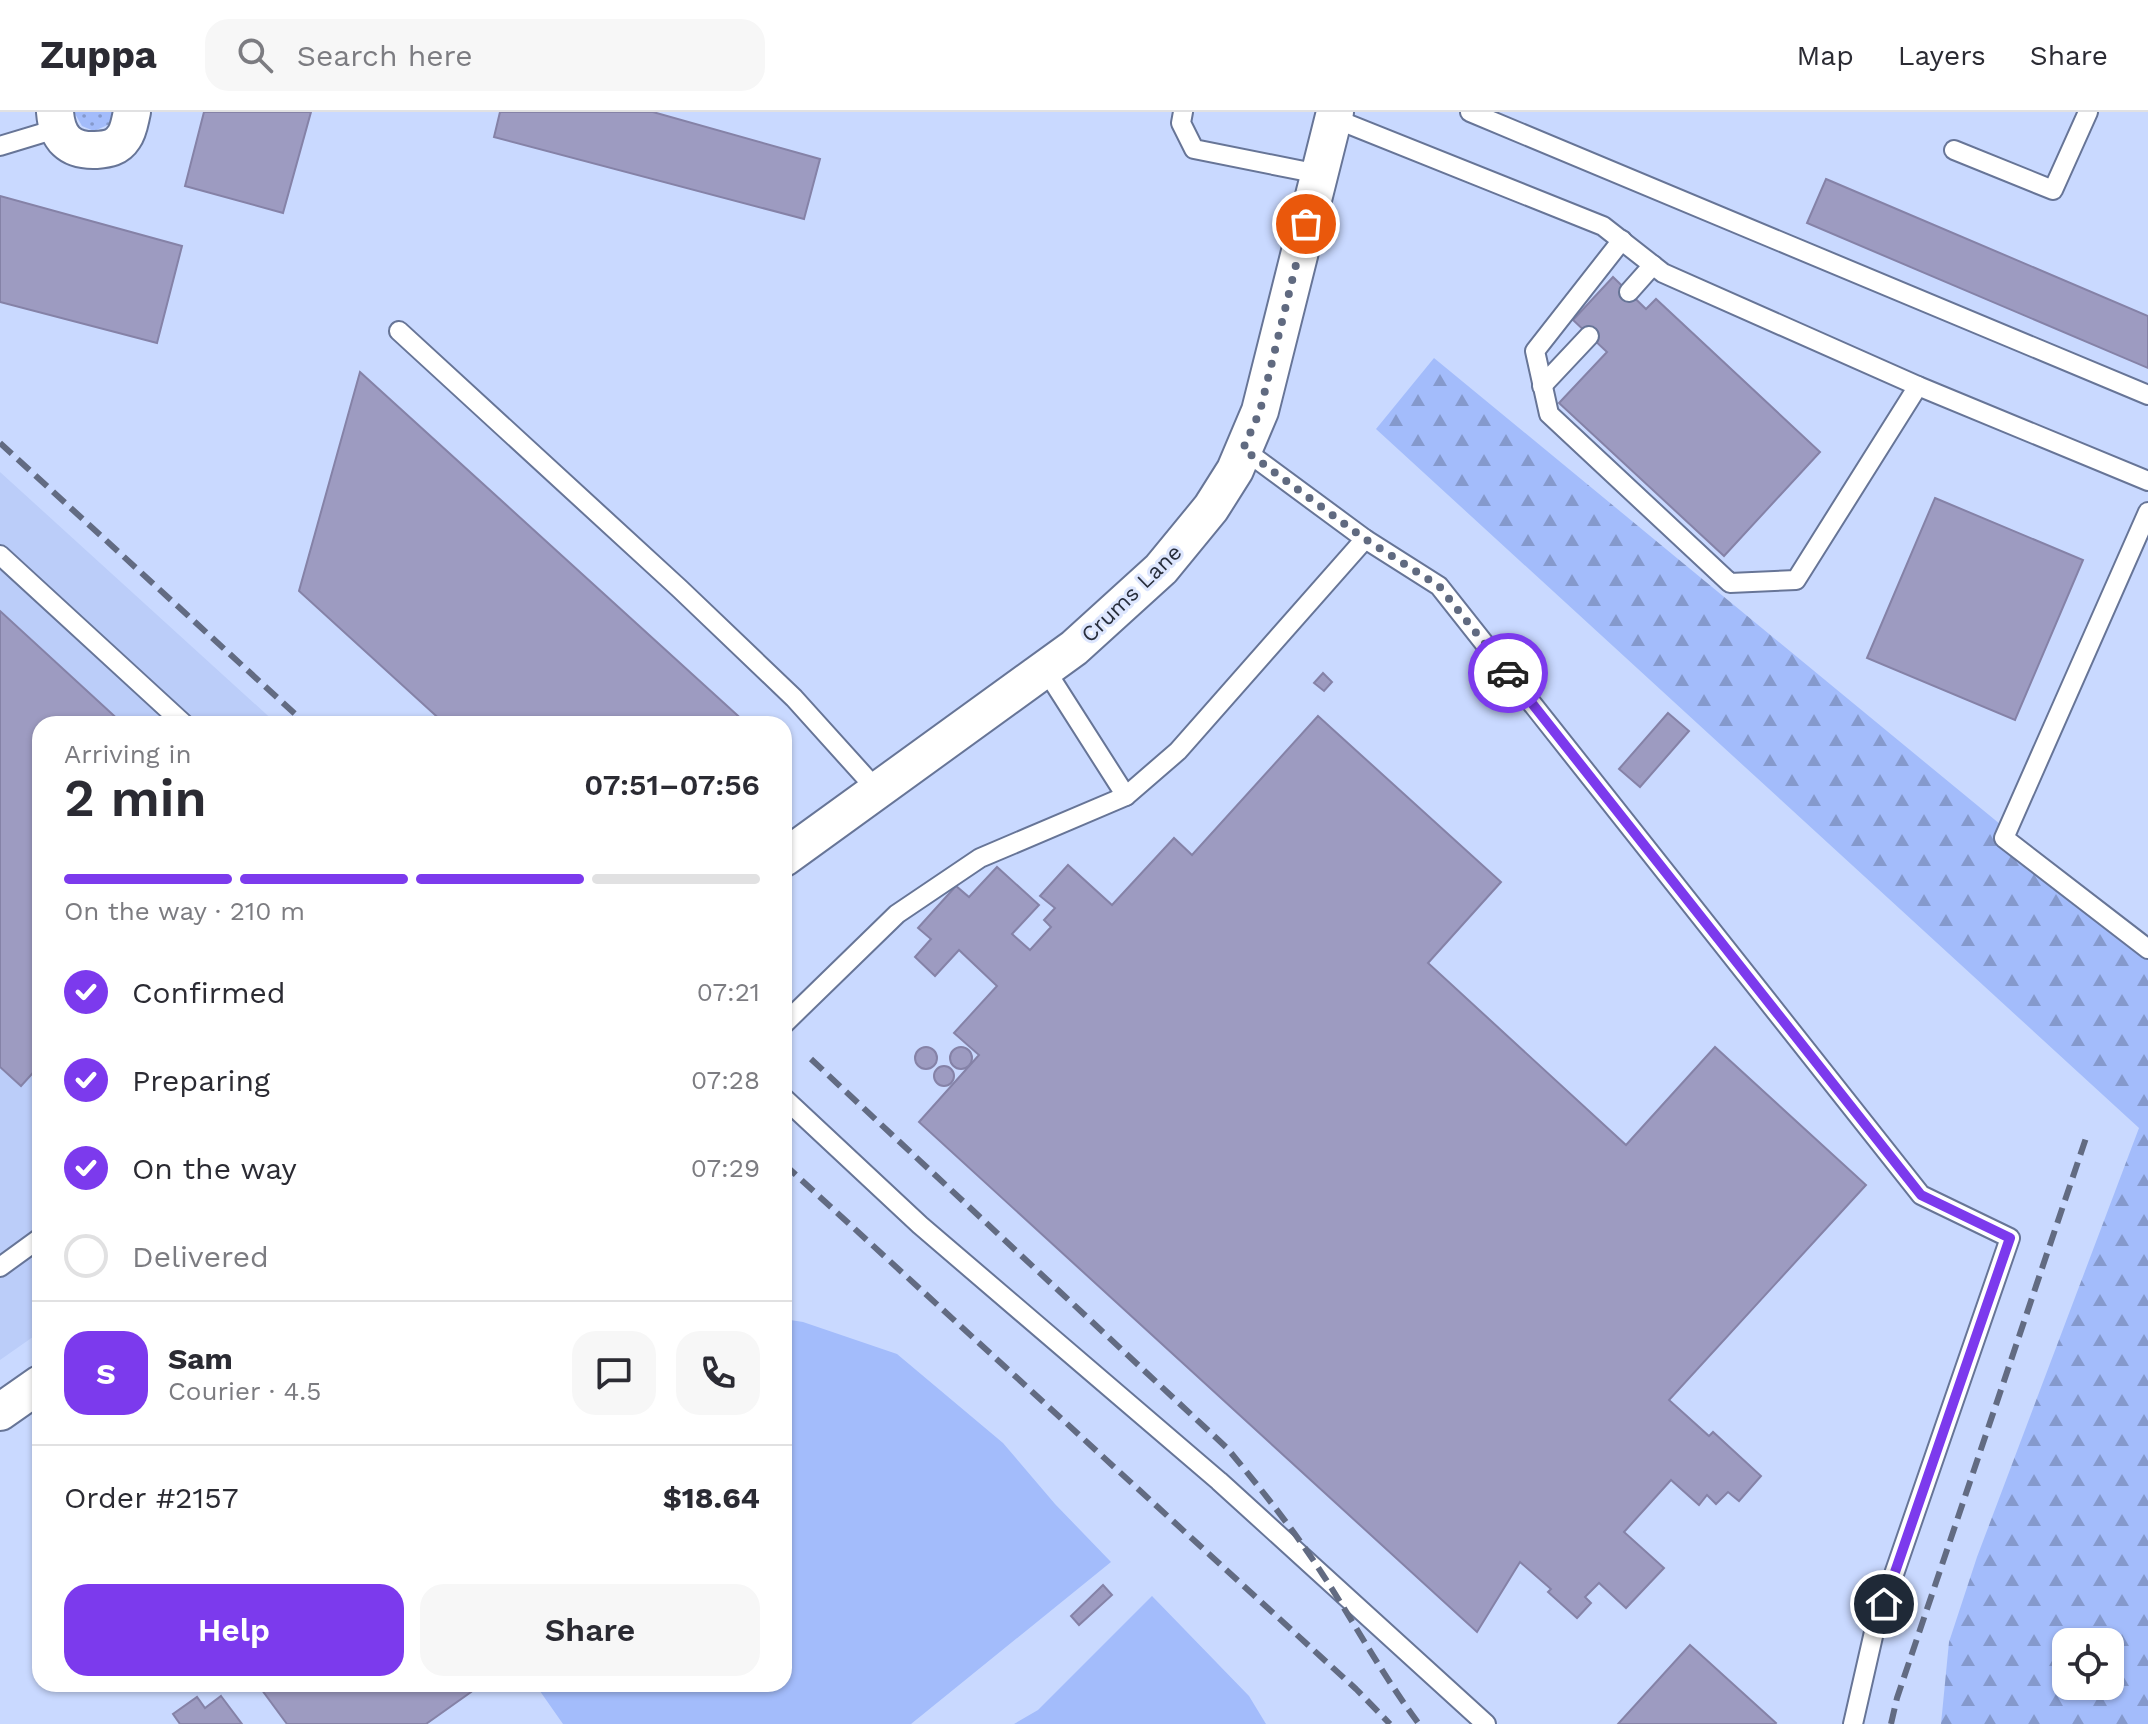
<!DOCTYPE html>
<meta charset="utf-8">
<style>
body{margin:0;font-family:"Work Sans",sans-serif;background:#f7f7f7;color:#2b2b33;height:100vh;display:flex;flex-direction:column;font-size:30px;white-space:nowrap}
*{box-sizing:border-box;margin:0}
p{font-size:26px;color:#7c7c81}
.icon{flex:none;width:44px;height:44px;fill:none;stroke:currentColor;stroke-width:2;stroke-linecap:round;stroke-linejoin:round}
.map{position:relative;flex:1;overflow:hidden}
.details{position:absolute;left:32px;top:604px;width:760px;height:976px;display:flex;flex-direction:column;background:#fff;border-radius:24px;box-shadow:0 2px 6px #0004}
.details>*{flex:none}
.fabs{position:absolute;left:2052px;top:1516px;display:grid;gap:16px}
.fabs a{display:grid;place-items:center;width:72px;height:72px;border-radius:16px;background:#fff;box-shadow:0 2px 6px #0004;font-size:40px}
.pin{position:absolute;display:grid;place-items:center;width:68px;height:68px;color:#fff;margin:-34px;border:4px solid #fff;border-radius:50%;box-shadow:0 2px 8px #0007}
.courier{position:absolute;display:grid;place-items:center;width:80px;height:80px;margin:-40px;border:6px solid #7c3aed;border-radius:50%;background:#fff;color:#222;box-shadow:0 2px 10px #0007}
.head em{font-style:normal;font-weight:600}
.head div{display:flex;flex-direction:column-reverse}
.head{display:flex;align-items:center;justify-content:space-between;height:136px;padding:0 32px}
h1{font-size:52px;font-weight:600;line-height:60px}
.bar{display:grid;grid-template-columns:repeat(4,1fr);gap:12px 8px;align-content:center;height:96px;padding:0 32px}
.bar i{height:10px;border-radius:6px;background:#e1e1e2}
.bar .current{background:#7c3aed}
.bar p{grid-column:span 4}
.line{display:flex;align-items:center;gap:20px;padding:0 32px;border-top:2px solid #e1e1e2}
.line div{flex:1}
.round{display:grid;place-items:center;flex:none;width:84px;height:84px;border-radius:24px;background:#f7f7f7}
ol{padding:0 32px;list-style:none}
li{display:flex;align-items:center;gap:24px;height:88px}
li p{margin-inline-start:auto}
li .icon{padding:8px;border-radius:50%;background:#7c3aed;color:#fff;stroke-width:4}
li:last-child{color:#7c7c81}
li i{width:44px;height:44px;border:4px solid #e1e1e2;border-radius:50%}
.cta{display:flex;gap:16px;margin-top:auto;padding:16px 32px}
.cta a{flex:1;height:92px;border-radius:24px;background:#7c3aed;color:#fff;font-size:32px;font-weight:600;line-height:92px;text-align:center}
.cta a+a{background:#f7f7f7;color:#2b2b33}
header{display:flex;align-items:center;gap:48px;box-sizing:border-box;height:112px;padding:0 40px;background:#fff;border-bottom:2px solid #e1e1e2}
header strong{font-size:38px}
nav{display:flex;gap:44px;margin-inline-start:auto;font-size:28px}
.search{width:560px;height:72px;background:#f7f7f7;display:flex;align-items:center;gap:20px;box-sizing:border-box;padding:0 28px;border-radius:24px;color:#7c7c81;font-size:30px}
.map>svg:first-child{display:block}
.built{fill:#bbcdf9}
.grass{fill:url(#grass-dots)}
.forest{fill:url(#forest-firs);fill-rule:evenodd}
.pitch{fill:#a3bcfb}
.building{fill:#9d9bc1;stroke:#8582a7;stroke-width:2}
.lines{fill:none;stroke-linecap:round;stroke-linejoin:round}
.service-casing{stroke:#677597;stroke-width:22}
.minor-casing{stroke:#677597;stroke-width:40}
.service{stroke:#fff;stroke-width:18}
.minor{stroke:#fff;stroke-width:36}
.rail{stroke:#626b82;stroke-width:6;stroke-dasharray:16 8;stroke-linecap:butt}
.done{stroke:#606a80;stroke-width:8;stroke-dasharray:0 14.4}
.route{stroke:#7c3aed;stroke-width:10}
.labels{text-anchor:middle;stroke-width:6;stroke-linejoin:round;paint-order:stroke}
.street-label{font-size:22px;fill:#282e3c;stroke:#dde6fe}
</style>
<header>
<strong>Zuppa</strong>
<div class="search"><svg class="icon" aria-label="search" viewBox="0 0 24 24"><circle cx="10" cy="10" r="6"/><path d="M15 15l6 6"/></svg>Search here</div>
<nav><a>Map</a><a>Layers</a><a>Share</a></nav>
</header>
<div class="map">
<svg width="2148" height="1612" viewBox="0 0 2148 1612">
<defs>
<pattern id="grass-dots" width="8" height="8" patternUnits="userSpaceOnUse" patternTransform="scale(2)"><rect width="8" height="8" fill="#a3bcfb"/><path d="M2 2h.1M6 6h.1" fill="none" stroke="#8599cc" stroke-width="1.8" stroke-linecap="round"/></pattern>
<pattern id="forest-firs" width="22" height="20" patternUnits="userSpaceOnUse" patternTransform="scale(2)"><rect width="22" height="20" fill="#a3bcfb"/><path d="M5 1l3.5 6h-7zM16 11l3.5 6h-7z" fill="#8599cc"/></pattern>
</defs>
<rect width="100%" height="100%" fill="#c9d9ff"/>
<!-- built -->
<polygon class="built" points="0,360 277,612 40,612 40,1220 0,1248"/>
<!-- grass -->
<polygon class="grass" points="74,0 115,0 110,12 94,19 82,14"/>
<!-- forest -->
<path class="forest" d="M1434,246L2148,834V1612H1941L1949,1530L1977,1445L2139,1016L1376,317ZM2066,1530H2110V1574H2066Z"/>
<!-- pitch -->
<g class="pitch">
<polygon points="784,1207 803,1210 897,1242 1003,1331 1055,1392 1111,1450 911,1612 563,1612 535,1572 784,1572"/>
<polygon points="1152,1484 1249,1584 1266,1612 1014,1612 1038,1598"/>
</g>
<!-- building -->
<g class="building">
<polygon points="204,0 311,0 283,101 185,74"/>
<polygon points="500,0 653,0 820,47 804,107 494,25"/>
<polygon points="1826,67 2148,204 2148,256 1807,111"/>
<polygon points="0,84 182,134 157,231 0,190"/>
<polygon points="1613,165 1646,197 1656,187 1820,340 1724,444 1559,291 1607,240 1573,208"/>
<polygon points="360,260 747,612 445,612 299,479"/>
<polygon points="1935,386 2083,448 2015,608 1867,546"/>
<polygon points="0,499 123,612 40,612 40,953 21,974 0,955"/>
<polygon points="1323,561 1332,570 1324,579 1314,571"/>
<polygon points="1668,601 1689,619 1640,675 1619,657"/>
<polygon points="1318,604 1501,770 1428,851 1626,1033 1715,935 1866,1073 1669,1288 1709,1324 1713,1320 1761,1364 1739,1389 1728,1380 1716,1392 1707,1383 1699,1393 1671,1368 1624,1420 1664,1456 1626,1496 1599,1471 1585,1485 1591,1491 1577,1506 1548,1480 1551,1477 1520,1450 1477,1520 919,1010 979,943 954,921 997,874 959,838 935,864 915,845 931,827 918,816 956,774 969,785 997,755 1039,793 1012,822 1030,838 1051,815 1044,808 1055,796 1040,784 1068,753 1112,793 1174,726 1192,743"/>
<circle cx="926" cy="946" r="11"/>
<circle cx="961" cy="946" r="11"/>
<circle cx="944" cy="964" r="10"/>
<polygon points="1103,1473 1112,1483 1079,1513 1071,1504"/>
<polygon points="1690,1533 1776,1611 1775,1612 1618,1612"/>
<polygon points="262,1572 465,1572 471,1580 426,1612 287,1612 259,1574"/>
<polygon points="221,1584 242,1612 180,1612 173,1602 197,1585 205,1596"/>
</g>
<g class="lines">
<!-- service casing -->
<g class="service-casing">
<g id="service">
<polyline points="1183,0 1181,11 1194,37 1319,62"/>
<polyline points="1470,0 2148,283"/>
<polyline points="1333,6 1603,114 1663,161 1918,274 2148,369"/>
<polyline points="0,34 56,17"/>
<polyline points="1954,38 2053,78 2088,0"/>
<polyline points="1622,128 1535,239 1549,302 1730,471 1796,468 1918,274"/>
<polyline points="1629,180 1653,153"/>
<polyline points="399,219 680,477 794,586 877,678"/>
<polyline points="1542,274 1589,224"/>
<polyline points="1243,337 1365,427 1439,474 1921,1083 2010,1126 1874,1520 1853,1612"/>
<polyline points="2148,400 2004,726 2148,837"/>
<polyline points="0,443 184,612"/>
<polyline points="1045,557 1126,684 1178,639 1365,427"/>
<polyline points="784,912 897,802 980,746 1126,684"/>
<polyline points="784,986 920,1113 1219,1369 1486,1612"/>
<polyline points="0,1155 40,1126"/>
</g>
</g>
<!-- minor casing -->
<g class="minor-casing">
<g id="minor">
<path d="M55,0C57,26 69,39 96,38C108,37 117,36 124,25C129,18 130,8 132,0"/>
<polyline points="784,746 1074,536 1161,457 1211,396 1235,358 1260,299 1335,0"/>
<polyline points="0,1300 40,1272"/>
</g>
</g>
<!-- service -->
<use href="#service" class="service"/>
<!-- minor -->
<use href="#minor" class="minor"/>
<!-- rail -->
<g class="rail">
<polyline points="0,331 306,612"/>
<path d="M811,947L1227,1336C1261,1377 1294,1418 1323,1463C1355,1512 1383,1564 1419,1612"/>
<polyline points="784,1052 1356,1577 1390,1612"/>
<polyline points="1891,1612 1897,1586 2086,1026"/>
</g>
</g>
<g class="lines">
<!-- done -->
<polyline class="done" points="1306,112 1260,299 1243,337 1365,427 1439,474 1508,561"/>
<!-- route -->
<polyline class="route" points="1508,561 1921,1083 2010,1126 1884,1492"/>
</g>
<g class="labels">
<!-- street labels -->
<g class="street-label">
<text transform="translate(1131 481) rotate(-44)" y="8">Crums Lane</text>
</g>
</g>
</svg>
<div class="fabs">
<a><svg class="icon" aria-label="locate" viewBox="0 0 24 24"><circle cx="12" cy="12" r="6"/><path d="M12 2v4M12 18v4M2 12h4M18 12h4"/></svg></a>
</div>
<div class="pin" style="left:1306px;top:112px;background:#ea580c"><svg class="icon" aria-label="bag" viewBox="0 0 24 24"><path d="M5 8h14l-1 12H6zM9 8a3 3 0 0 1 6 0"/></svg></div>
<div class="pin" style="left:1884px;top:1492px;background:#1f2937"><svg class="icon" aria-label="home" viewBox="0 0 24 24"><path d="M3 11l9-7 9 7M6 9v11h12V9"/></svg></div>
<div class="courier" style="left:1508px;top:561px"><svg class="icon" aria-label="car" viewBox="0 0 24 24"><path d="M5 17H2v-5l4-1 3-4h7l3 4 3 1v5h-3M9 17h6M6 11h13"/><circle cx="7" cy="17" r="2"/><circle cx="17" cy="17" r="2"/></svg></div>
<section class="details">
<div class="head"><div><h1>2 min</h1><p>Arriving in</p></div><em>07:51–07:56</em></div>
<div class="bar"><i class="current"></i><i class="current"></i><i class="current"></i><i></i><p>On the way · 210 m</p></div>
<ol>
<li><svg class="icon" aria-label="check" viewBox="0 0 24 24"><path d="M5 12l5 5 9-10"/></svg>Confirmed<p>07:21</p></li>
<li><svg class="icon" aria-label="check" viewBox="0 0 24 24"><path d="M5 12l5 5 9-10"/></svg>Preparing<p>07:28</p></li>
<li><svg class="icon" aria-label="check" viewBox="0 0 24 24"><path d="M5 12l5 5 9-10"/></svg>On the way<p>07:29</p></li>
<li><i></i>Delivered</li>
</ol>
<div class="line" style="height:144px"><b class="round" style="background:#7c3aed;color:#fff">S</b><div><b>Sam</b><p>Courier · 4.5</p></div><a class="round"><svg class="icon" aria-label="chat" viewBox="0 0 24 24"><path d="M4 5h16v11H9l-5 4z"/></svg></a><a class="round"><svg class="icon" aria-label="phone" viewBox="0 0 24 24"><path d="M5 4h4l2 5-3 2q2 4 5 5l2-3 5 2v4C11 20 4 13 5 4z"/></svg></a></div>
<div class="line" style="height:104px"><div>Order #2157</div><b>$18.64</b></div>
<div class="cta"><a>Help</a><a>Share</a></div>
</section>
</div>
